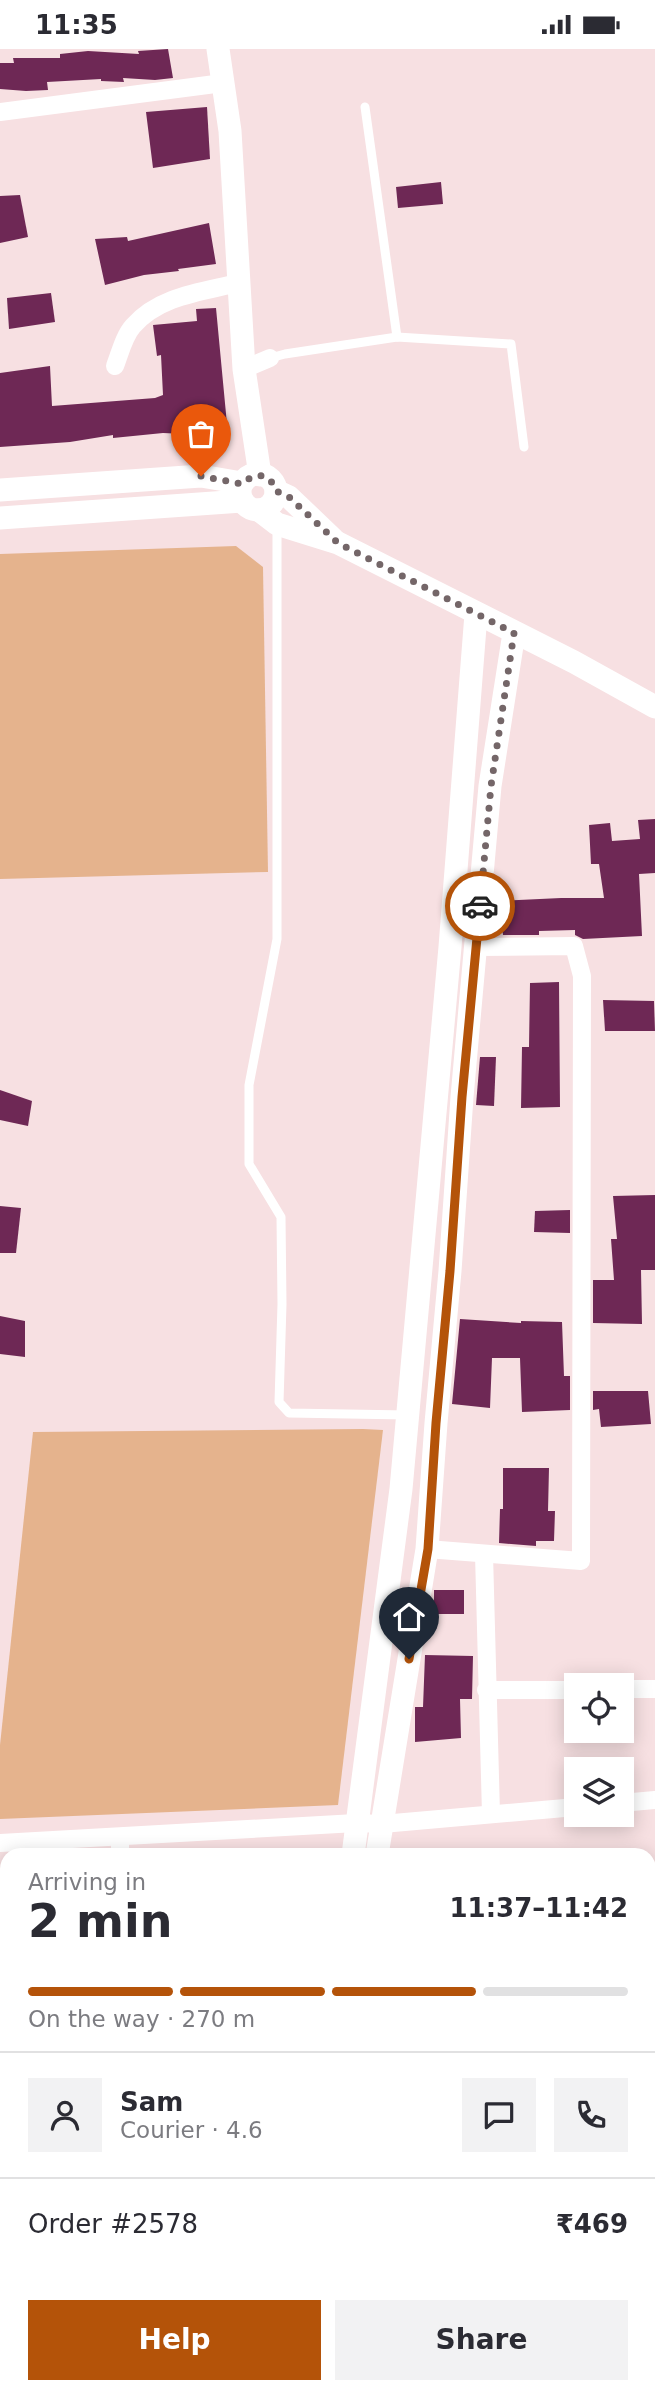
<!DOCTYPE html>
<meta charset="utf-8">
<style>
body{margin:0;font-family:"DejaVu Sans",sans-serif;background:#f2f2f3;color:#2b2b33;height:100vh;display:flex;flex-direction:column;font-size:26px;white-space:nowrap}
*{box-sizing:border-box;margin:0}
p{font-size:23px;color:#7c7c81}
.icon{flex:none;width:38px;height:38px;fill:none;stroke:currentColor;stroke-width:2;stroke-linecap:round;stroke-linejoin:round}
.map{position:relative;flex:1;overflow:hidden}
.details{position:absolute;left:0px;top:1799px;width:656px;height:546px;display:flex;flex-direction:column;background:#fff;border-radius:21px 21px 0 0;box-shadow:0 4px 18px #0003}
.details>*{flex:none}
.buttons{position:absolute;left:564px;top:1624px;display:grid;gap:14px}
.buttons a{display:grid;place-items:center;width:70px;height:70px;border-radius:0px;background:#fff;box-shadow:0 4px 18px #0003;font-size:35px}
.pin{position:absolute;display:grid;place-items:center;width:60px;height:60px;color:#fff;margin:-72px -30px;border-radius:50% 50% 50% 0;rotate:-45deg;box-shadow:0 0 7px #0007}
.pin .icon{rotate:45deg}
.courier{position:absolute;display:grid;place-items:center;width:70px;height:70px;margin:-35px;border:5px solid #b45309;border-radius:50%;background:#fff;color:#222;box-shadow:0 2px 9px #0007}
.summary em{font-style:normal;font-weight:700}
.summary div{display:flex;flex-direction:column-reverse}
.summary{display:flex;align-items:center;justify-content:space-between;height:119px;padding:0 28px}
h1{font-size:46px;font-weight:700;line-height:52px}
.bar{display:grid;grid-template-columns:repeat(4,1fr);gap:10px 7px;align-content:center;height:84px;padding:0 28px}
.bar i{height:9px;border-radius:5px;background:#e1e1e2}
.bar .current{background:#b45309}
.bar p{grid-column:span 4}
.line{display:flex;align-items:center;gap:18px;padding:0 28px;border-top:2px solid #e1e1e2}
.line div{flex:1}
.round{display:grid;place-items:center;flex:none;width:74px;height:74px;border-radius:0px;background:#f2f2f3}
.primary-button{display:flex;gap:14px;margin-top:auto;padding:14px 28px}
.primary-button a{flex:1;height:80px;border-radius:0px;background:#b45309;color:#fff;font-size:28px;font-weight:700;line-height:80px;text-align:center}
.primary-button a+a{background:#f2f2f3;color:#2b2b33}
.status{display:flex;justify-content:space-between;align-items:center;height:49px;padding:0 35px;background:#fff;direction:ltr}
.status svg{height:19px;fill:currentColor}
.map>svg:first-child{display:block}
.green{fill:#e5b38d}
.building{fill:#6e2855}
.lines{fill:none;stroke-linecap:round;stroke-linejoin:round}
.service{stroke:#fff;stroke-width:9}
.minor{stroke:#fff;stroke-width:18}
.tertiary{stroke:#fff;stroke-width:23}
.done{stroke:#746668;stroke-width:7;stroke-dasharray:0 12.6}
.route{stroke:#b45309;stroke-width:9}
</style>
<div class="status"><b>11:35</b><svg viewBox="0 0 49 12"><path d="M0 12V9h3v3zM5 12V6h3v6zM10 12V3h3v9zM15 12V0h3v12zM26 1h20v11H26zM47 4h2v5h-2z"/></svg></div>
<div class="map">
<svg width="655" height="2345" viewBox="0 0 655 2345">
<rect width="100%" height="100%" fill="#f7e0e2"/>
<!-- green -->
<g class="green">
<polygon points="236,497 263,518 268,823 0,830 0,505"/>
<polygon points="363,1380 383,1381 338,1756 0,1770 0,1696 33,1383"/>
</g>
<!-- building -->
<g class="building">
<polygon points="168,0 173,29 155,31 123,29 124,33 101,32 101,30 47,33 48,41 26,42 0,40 0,14 14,14 13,9 60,9 60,5 88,2 139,5 138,2"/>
<polygon points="207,58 210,110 153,119 146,63"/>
<polygon points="441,133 443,155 398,159 396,138"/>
<polygon points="20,146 28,188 0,194 0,147"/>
<polygon points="209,174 216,215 178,220 179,222 144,226 105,236 95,190 127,188 128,192"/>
<polygon points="51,244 55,273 9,280 7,249"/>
<polygon points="216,259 228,386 208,388 208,386 163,384 113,389 113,386 70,393 0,398 0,324 50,317 52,357 155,349 163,346 161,306 157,307 153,276 197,272 196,260"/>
<polygon points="655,770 655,824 639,825 642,887 583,890 575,886 575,881 539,882 539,886 503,886 499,852 561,849 604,849 599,815 591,815 589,776 610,774 612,792 640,790 638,771"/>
<polygon points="559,933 560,1058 521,1059 522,998 529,998 530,934"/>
<polygon points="603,951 654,952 655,982 605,982"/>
<polygon points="480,1008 496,1008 494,1057 476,1056"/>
<polygon points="0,1041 32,1052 28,1077 0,1071"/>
<polygon points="655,1146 655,1221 641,1221 642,1275 593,1274 593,1231 614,1231 611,1190 617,1190 613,1147"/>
<polygon points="0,1157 21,1159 16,1204 0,1204"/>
<polygon points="570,1161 570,1184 534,1183 535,1162"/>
<polygon points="0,1267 25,1272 25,1308 0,1305"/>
<polygon points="460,1270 521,1274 521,1272 562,1273 564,1327 570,1327 570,1361 522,1363 520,1309 492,1309 490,1359 452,1355"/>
<polygon points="593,1342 648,1342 651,1375 601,1378 599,1360 593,1361"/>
<polygon points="503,1419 549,1419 548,1462 555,1462 554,1492 536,1492 536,1497 499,1494 500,1460 503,1460"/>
<rect x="434" y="1541" width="30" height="24"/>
<polygon points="425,1606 473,1607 472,1650 460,1650 461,1689 415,1693 415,1658 423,1658"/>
</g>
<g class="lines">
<!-- service -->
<g class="service">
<polyline points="365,58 397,288"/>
<polyline points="270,309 285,305 397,288 511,295 524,398"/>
<polyline points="277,477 277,890 249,1036 249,1115 281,1168 282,1255 279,1353 289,1364 407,1366"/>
</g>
<!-- minor -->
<g class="minor">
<polyline points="0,63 223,34"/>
<path d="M115,317C120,304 124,287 133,277C159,247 201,243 238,234"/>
<polyline points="244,320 270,309"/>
<polyline points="427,1500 581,1512 582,927 574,897 477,898"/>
<polyline points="484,1505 491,1765"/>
<polyline points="621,1640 655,1640"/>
<polyline points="486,1641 576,1641"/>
<polyline points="621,1754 655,1751"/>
<polyline points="0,1794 356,1774 382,1775 576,1758"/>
<polyline points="120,1806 120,1788"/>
<polyline points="119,2345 119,2338"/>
</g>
<!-- tertiary -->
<g class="tertiary">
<polyline points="218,0 230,82 244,320 260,426"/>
<circle cx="258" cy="443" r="18"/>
<polyline points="0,441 201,427 242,434"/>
<polyline points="276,442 289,448 333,490"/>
<polyline points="259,461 277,475 338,494 574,613 655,658"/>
<polyline points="0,469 242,452"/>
<polyline points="353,1806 401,1440 450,898 476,565"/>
<polyline points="377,1806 427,1500 436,1374 450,1222 462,1048 490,737 514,584"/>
<polyline points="304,2345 304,2338"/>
</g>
</g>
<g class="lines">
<!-- done -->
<path class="done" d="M201,427L242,435C255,423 270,423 276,442L289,448L338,494L514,584L491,737L480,857"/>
<!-- route -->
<polyline class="route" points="409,1610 428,1500 436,1374 450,1222 462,1048 480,857"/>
</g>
</svg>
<div class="buttons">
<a><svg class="icon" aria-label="locate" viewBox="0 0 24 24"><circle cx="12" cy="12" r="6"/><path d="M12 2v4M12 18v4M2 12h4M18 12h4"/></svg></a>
<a><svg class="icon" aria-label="layers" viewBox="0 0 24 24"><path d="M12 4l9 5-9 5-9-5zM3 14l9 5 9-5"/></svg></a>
</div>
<div class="pin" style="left:201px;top:427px;background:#ea580c"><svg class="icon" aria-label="bag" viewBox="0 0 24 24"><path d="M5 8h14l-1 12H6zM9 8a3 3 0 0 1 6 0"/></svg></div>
<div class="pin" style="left:409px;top:1610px;background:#1f2937"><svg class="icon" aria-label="home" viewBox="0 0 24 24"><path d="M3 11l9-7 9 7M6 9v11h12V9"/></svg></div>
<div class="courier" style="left:480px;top:857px"><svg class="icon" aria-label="car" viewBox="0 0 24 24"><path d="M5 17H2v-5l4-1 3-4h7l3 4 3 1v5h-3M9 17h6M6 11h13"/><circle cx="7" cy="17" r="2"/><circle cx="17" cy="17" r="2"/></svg></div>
<section class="details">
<div class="summary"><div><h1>2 min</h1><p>Arriving in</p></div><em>11:37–11:42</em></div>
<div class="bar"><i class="current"></i><i class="current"></i><i class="current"></i><i></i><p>On the way · 270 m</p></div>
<div class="line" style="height:126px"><a class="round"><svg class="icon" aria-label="person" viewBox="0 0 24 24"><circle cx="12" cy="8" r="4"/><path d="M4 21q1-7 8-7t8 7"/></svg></a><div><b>Sam</b><p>Courier · 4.6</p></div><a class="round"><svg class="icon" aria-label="chat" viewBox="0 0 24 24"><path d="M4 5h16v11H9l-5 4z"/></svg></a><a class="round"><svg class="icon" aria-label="phone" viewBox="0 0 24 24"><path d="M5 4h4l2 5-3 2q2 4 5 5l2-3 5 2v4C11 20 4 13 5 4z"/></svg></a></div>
<div class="line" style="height:91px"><div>Order #2578</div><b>₹469</b></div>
<div class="primary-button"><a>Help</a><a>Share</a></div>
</section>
</div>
